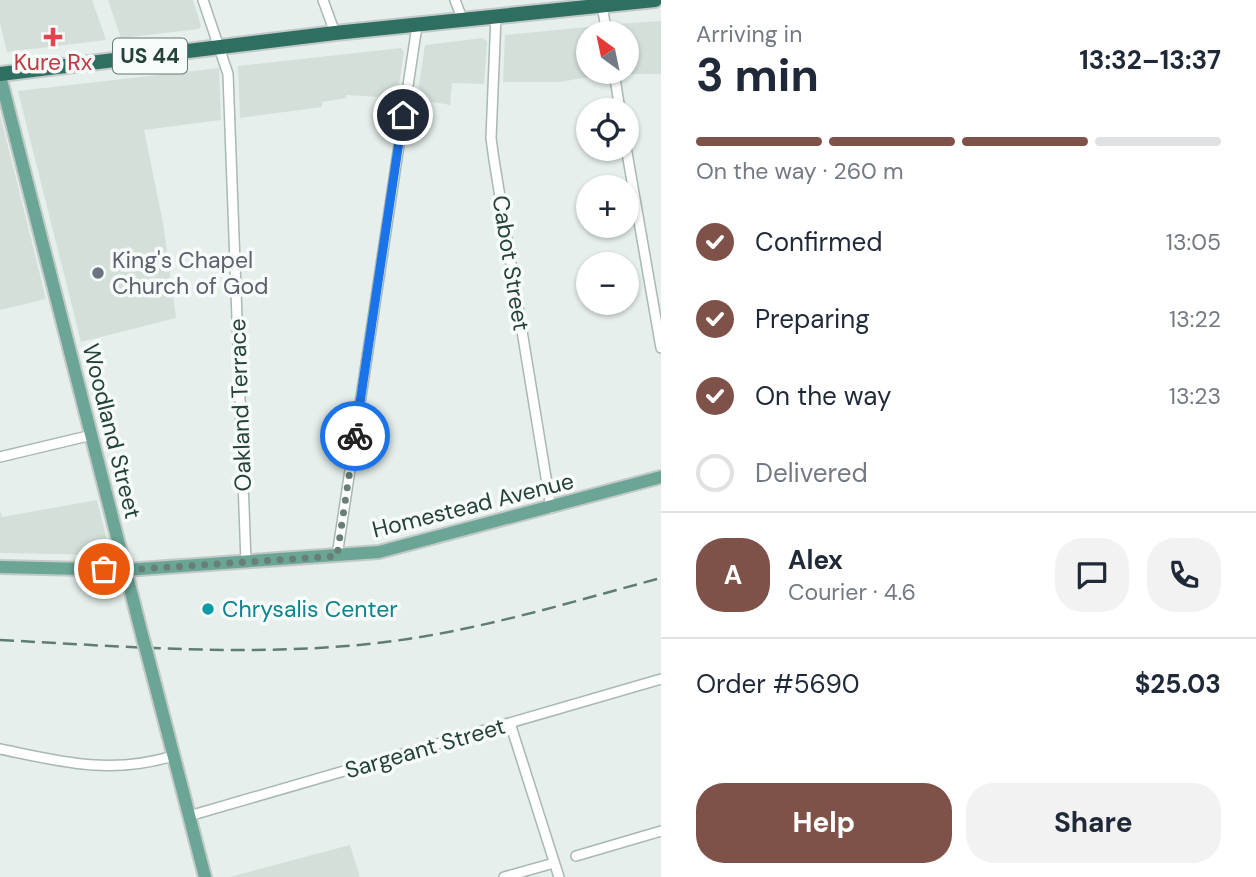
<!DOCTYPE html>
<meta charset="utf-8">
<style>
body{margin:0;font-family:"DM Sans",sans-serif;background:#f2f2f3;color:#1f2937;height:100vh;display:flex;flex-direction:column;font-size:26px;white-space:nowrap}
*{box-sizing:border-box;margin:0}
p{font-size:23px;color:#747a83}
.icon{flex:none;width:38px;height:38px;fill:none;stroke:currentColor;stroke-width:2;stroke-linecap:round;stroke-linejoin:round}
.map{position:relative;flex:1;overflow:hidden}
.details{display:flex;flex-direction:column;background:#fff;width:595px}
.details>*{flex:none}
.needle{width:46px;rotate:327deg}
.controls{position:absolute;left:576px;top:21px;display:grid;gap:14px}
.controls a{display:grid;place-items:center;width:63px;height:63px;border-radius:50%;background:#fff;box-shadow:0 2px 5px #0004;font-size:35px}
.pin{position:absolute;display:grid;place-items:center;width:60px;height:60px;color:#fff;margin:-30px;border:4px solid #fff;border-radius:50%;box-shadow:0 2px 7px #0007}
.courier{position:absolute;display:grid;place-items:center;width:70px;height:70px;margin:-35px;border:5px solid #1a73e8;border-radius:50%;background:#fff;color:#222;box-shadow:0 2px 9px #0007}
.overview em{font-style:normal;font-weight:700}
.overview div{display:flex;flex-direction:column-reverse}
.overview{display:flex;align-items:center;justify-content:space-between;height:119px;padding:0 35px}
h1{font-size:46px;font-weight:700;line-height:52px}
.bar{display:grid;grid-template-columns:repeat(4,1fr);gap:10px 7px;align-content:center;height:84px;padding:0 35px}
.bar i{height:9px;border-radius:5px;background:#e0e1e3}
.bar .on{background:#7f5249}
.bar p{grid-column:span 4}
.line{display:flex;align-items:center;gap:18px;padding:0 35px;border-top:2px solid #e0e1e3}
.line div{flex:1}
.round{display:grid;place-items:center;flex:none;width:74px;height:74px;border-radius:28px;background:#f2f2f3}
ol{padding:0 35px;list-style:none}
li{display:flex;align-items:center;gap:21px;height:77px}
li p{margin-inline-start:auto}
li .icon{padding:7px;border-radius:50%;background:#7f5249;color:#fff;stroke-width:4}
li:last-child{color:#747a83}
li i{width:38px;height:38px;border:4px solid #e0e1e3;border-radius:50%}
.action{display:flex;gap:14px;margin-top:auto;padding:14px 35px}
.action a{flex:1;height:80px;border-radius:28px;background:#7f5249;color:#fff;font-size:28px;font-weight:700;line-height:80px;text-align:center}
.action a+a{background:#f2f2f3;color:#1f2937}
main{display:flex;flex:1;min-height:0}
.map>svg:first-child{display:block}
.built{fill:#d4dfda}
.lines{fill:none;stroke-linecap:round;stroke-linejoin:round}
.minor-casing{stroke:#a8b8b2;stroke-width:12}
.major-casing{stroke:#c2cac8;stroke-width:16}
.highway-casing{stroke:#c2cac8;stroke-width:18}
.minor{stroke:#fff;stroke-width:9}
.major{stroke:#6aa596;stroke-width:12}
.highway{stroke:#2f6f62;stroke-width:14}
.rail{stroke:#5f7d75;stroke-width:2.5;stroke-dasharray:14 7;stroke-linecap:butt}
.major-bridge-casing{stroke:#c2cac8;stroke-width:16;stroke-linecap:butt}
.major-bridge{stroke:#6aa596;stroke-width:12}
.done{stroke:#687f78;stroke-width:7;stroke-dasharray:0 12.6}
.route{stroke:#1a73e8;stroke-width:9}
.health-dot{fill:#e0444e;stroke:#f7fbf9;stroke-width:2.5}
.worship-dot{fill:#6b7280;stroke:#f7fbf9;stroke-width:2.5}
.culture-dot{fill:#0f9aa8;stroke:#f7fbf9;stroke-width:2.5}
.labels{text-anchor:middle;stroke-width:7;stroke-linejoin:round;paint-order:stroke}
.shield{fill:#f7fbf9;stroke:#637a73;stroke-width:2}
.shield-label{font-size:21px;font-weight:bold;fill:#24423a}
.health-label{font-size:23px;fill:#be3a42;stroke:#f7fbf9}
.worship-label{font-size:23px;fill:#5b616d;stroke:#f7fbf9;text-anchor:start}
.street-label{font-size:23px;fill:#24423a;stroke:#f7fbf9}
.culture-label{font-size:23px;fill:#0d838f;stroke:#f7fbf9;text-anchor:start}
</style>
<main>
<div class="map">
<svg width="661" height="877" viewBox="0 0 661 877">
<rect width="100%" height="100%" fill="#e6efeb"/>
<!-- built -->
<g class="built">
<polygon points="0,0 92,0 106,40 7,52 0,23"/>
<polygon points="108,0 193,0 201,26 199,29 121,38"/>
<polygon points="661,21 661,74 626,74 626,33 619,33 617,24"/>
<polygon points="597,26 599,33 588,33 588,72 605,72 606,74 560,82 503,82 505,35"/>
<polygon points="483,38 487,42 484,84 452,83 450,105 417,99 425,45"/>
<polygon points="401,48 404,52 397,98 346,95 346,98 322,102 322,107 240,118 238,66"/>
<polygon points="219,68 221,120 144,130 163,223 176,318 81,342 18,91"/>
<polygon points="0,114 46,299 0,310"/>
<polygon points="97,500 110,552 107,555 0,553 0,511 2,517"/>
<polygon points="350,845 360,877 230,877"/>
</g>
<g class="lines">
<!-- minor casing -->
<g class="minor-casing">
<g id="minor">
<polyline points="203,0 228,74 246,562"/>
<polyline points="323,0 335,33"/>
<polyline points="455,0 463,21"/>
<polyline points="601,1 607,33"/>
<polyline points="496,16 491,138 494,160 551,508"/>
<polyline points="614,72 620,110"/>
<polyline points="626,147 661,348"/>
<polyline points="0,457 92,435"/>
<polyline points="337,556 417,26"/>
<polyline points="510,723 559,877"/>
<path d="M0,749C63,762 110,775 173,756"/>
<polyline points="189,816 661,679"/>
<polyline points="576,856 661,831"/>
<polyline points="504,877 554,863"/>
</g>
</g>
<!-- major casing -->
<g class="major-casing">
<g id="major">
<polyline points="0,76 143,639"/>
<polyline points="0,567 125,570 379,552 661,477"/>
<polyline points="147,653 205,877"/>
</g>
</g>
<!-- highway casing -->
<g class="highway-casing">
<polyline id="highway" points="0,74 335,33 655,0"/>
</g>
<!-- minor -->
<use href="#minor" class="minor"/>
<!-- major -->
<use href="#major" class="major"/>
<!-- highway -->
<use href="#highway" class="highway"/>
<!-- rail -->
<path class="rail" d="M0,640C136,647 273,659 408,639C494,626 578,600 661,578"/>
<!-- major-bridge casing -->
<g class="major-bridge-casing">
<polyline id="major-bridge" points="143,639 147,653"/>
</g>
<!-- major-bridge -->
<use href="#major-bridge" class="major-bridge"/>
</g>
<g class="lines">
<!-- done -->
<polyline class="done" points="104,569 125,570 337,556 355,436"/>
<!-- route -->
<polyline class="route" points="355,436 403,115"/>
</g>
<!-- markers -->
<path class="health-dot" d="M49.5 26.5h7v7h7v7h-7v7h-7v-7h-7v-7h7z"/>
<circle class="worship-dot" cx="98" cy="273" r="7"/>
<circle class="culture-dot" cx="208" cy="609" r="7"/>
<g class="labels">
<!-- shield labels -->
<rect class="shield" x="113" y="38.5" width="74" height="35" rx="5"/>
<g class="shield-label">
<text x="150" y="63">US 44</text>
</g>
<!-- health labels -->
<g class="health-label">
<text x="53" y="70">Kure Rx</text>
</g>
<!-- worship labels -->
<g class="worship-label">
<text x="112" y="268">King's Chapel<tspan x="112" dy="26">Church of God</tspan></text>
</g>
<!-- street labels -->
<g class="street-label">
<text transform="translate(511 263) rotate(81)" y="8">Cabot Street</text>
<text transform="translate(240 405) rotate(-92)" y="8">Oakland Terrace</text>
<text transform="translate(112 431) rotate(76)" y="8">Woodland Street</text>
<text transform="translate(473 505) rotate(-14)" y="8">Homestead Avenue</text>
<text transform="translate(425 748) rotate(-16)" y="8">Sargeant Street</text>
</g>
<!-- culture labels -->
<g class="culture-label">
<text x="222" y="617">Chrysalis Center</text>
</g>
</g>
</svg>
<div class="controls">
<a><svg class="needle" viewBox="-14 -14 28 28"><path d="M0-13l5 13h-10z" fill="#e53935"/><path d="M0 13l5-13h-10z" fill="#747a83"/></svg></a>
<a><svg class="icon" aria-label="locate" viewBox="0 0 24 24"><circle cx="12" cy="12" r="6"/><path d="M12 2v4M12 18v4M2 12h4M18 12h4"/></svg></a>
<a>+</a>
<a>−</a>
</div>
<div class="pin" style="left:104px;top:569px;background:#ea580c"><svg class="icon" aria-label="bag" viewBox="0 0 24 24"><path d="M5 8h14l-1 12H6zM9 8a3 3 0 0 1 6 0"/></svg></div>
<div class="pin" style="left:403px;top:115px;background:#1f2937"><svg class="icon" aria-label="home" viewBox="0 0 24 24"><path d="M3 11l9-7 9 7M6 9v11h12V9"/></svg></div>
<div class="courier" style="left:355px;top:436px"><svg class="icon" aria-label="bike" viewBox="0 0 24 24"><circle cx="6" cy="16" r="4"/><circle cx="18" cy="16" r="4"/><path d="M6 16l4-8h5l3 8M10 8l3 8H6M13 5h3"/></svg></div>
</div>
<section class="details">
<div class="overview"><div><h1>3 min</h1><p>Arriving in</p></div><em>13:32–13:37</em></div>
<div class="bar"><i class="on"></i><i class="on"></i><i class="on"></i><i></i><p>On the way · 260 m</p></div>
<ol>
<li><svg class="icon" aria-label="check" viewBox="0 0 24 24"><path d="M5 12l5 5 9-10"/></svg>Confirmed<p>13:05</p></li>
<li><svg class="icon" aria-label="check" viewBox="0 0 24 24"><path d="M5 12l5 5 9-10"/></svg>Preparing<p>13:22</p></li>
<li><svg class="icon" aria-label="check" viewBox="0 0 24 24"><path d="M5 12l5 5 9-10"/></svg>On the way<p>13:23</p></li>
<li><i></i>Delivered</li>
</ol>
<div class="line" style="height:126px"><b class="round" style="background:#7f5249;color:#fff">A</b><div><b>Alex</b><p>Courier · 4.6</p></div><a class="round"><svg class="icon" aria-label="chat" viewBox="0 0 24 24"><path d="M4 5h16v11H9l-5 4z"/></svg></a><a class="round"><svg class="icon" aria-label="phone" viewBox="0 0 24 24"><path d="M5 4h4l2 5-3 2q2 4 5 5l2-3 5 2v4C11 20 4 13 5 4z"/></svg></a></div>
<div class="line" style="height:91px"><div>Order #5690</div><b>$25.03</b></div>
<div class="action"><a>Help</a><a>Share</a></div>
</section>
</main>
